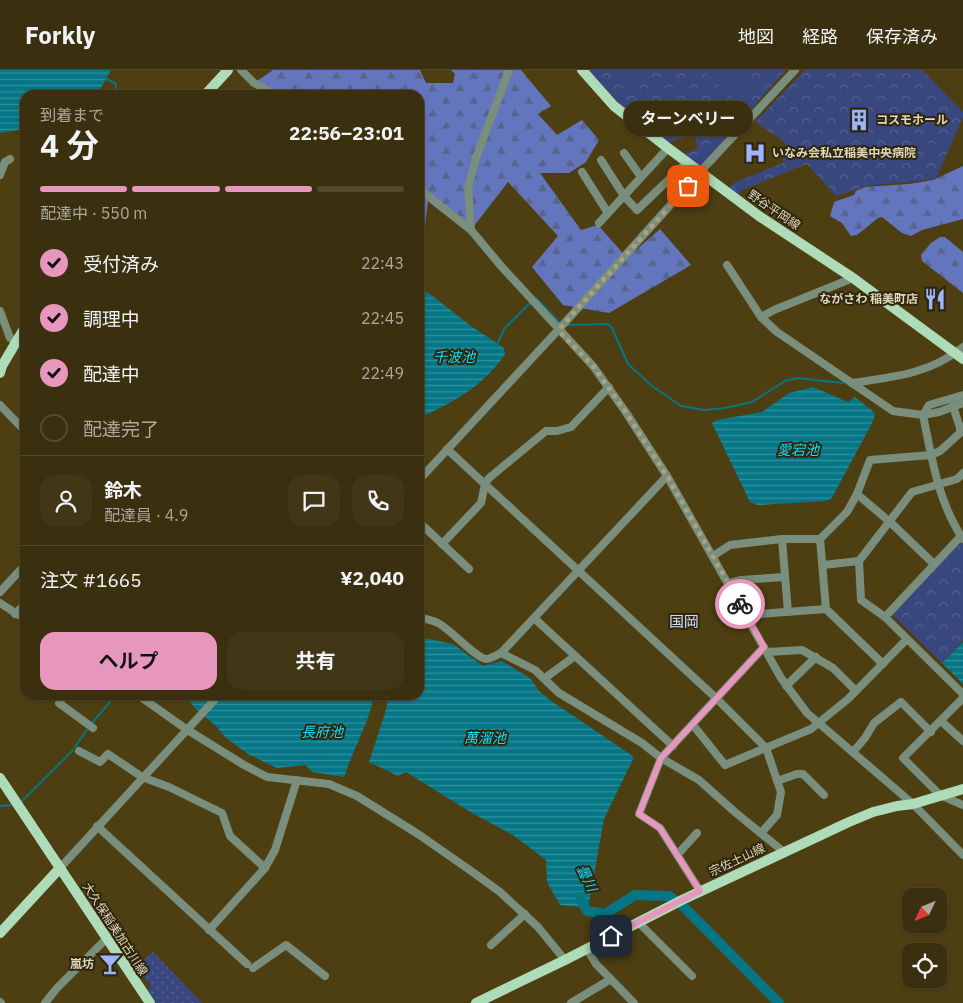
<!DOCTYPE html>
<html lang="ja">
<meta charset="utf-8">
<style>
body{margin:0;font-family:"IBM Plex Sans","Noto Sans JP",sans-serif;background:#413717;color:#f1f3f6;height:100vh;display:flex;flex-direction:column;font-size:19px;white-space:nowrap}
*{box-sizing:border-box;margin:0}
p{font-size:16px;color:#aba99e}
.icon{flex:none;width:28px;height:28px;fill:none;stroke:currentColor;stroke-width:2;stroke-linecap:round;stroke-linejoin:round}
.map{position:relative;flex:1;overflow:hidden}
.sheet{position:absolute;left:20px;top:20px;width:404px;height:610px;display:flex;flex-direction:column;background:#3a2f0e;border-radius:15px;box-shadow:0 1px 4px #0004,0 0 0 1px #544a2e}
.sheet>*{flex:none}
.needle{width:32px;rotate:227deg}
.controls{position:absolute;left:902px;top:818px;display:grid;gap:10px}
.controls a{display:grid;place-items:center;width:45px;height:45px;border-radius:10px;background:#3a2f0e;box-shadow:0 1px 4px #0004,0 0 0 1px #544a2e;font-size:25px}
.pin{position:absolute;display:grid;place-items:center;width:42px;height:42px;color:#fff;margin:-21px;border-radius:10px;box-shadow:0 2px 8px #0006}
.courier{position:absolute;display:grid;place-items:center;width:50px;height:50px;margin:-25px;border:4px solid #e797bd;border-radius:50%;background:#fff;color:#222;box-shadow:0 1px 6px #0007}
.bubble{position:absolute;height:35px;border-radius:15px;background:#3a2f0e;box-shadow:0 1px 4px #0004,0 0 0 1px #544a2e;font-size:16px;font-weight:700;line-height:35px;text-align:center}
.headline em{font-style:normal;font-weight:700}
.headline div{display:flex;flex-direction:column-reverse}
.headline{display:flex;align-items:center;justify-content:space-between;height:85px;padding:0 20px}
h1{font-size:32px;font-weight:700;line-height:38px}
.bar{display:grid;grid-template-columns:repeat(4,1fr);gap:8px 5px;align-content:center;height:60px;padding:0 20px}
.bar i{height:6px;border-radius:4px;background:#544a2e}
.bar .selected{background:#e797bd}
.bar p{grid-column:span 4}
.line{display:flex;align-items:center;gap:12px;padding:0 20px;border-top:1px solid #544a2e}
.line div{flex:1}
.round{display:grid;place-items:center;flex:none;width:52px;height:52px;border-radius:15px;background:#413717}
ol{padding:0 20px;list-style:none}
li{display:flex;align-items:center;gap:15px;height:55px}
li p{margin-inline-start:auto}
li .icon{padding:5px;border-radius:50%;background:#e797bd;color:#111;stroke-width:4}
li:last-child{color:#aba99e}
li i{width:28px;height:28px;border:2px solid #544a2e;border-radius:50%}
.primary-button{display:flex;gap:10px;margin-top:auto;padding:10px 20px}
.primary-button a{flex:1;height:58px;border-radius:15px;background:#e797bd;color:#111;font-size:20px;font-weight:700;line-height:58px;text-align:center}
.primary-button a+a{background:#413717;color:#f1f3f6}
header{display:flex;align-items:center;gap:30px;box-sizing:border-box;height:70px;padding:0 25px;background:#3a2f0e;border-bottom:1px solid #544a2e}
header strong{font-size:24px}
nav{display:flex;gap:28px;margin-inline-start:auto;font-size:18px}
.map>svg:first-child{display:block}
.grass{fill:url(#grass-dots)}
.forest{fill:url(#forest-firs)}
.park{fill:url(#park-crowns)}
.pitch{fill:#39477f}
.water{fill:url(#water-rules)}
.lines{fill:none;stroke-linecap:round;stroke-linejoin:round}
.stream{stroke:#057686;stroke-width:2}
.river{stroke:#057686;stroke-width:10}
.minor{stroke:#798e7d;stroke-width:8}
.major{stroke:#aedcb8;stroke-width:10}
.done{stroke:#ada27f;stroke-width:5;stroke-dasharray:0 9}
.route{stroke:#e797bd;stroke-width:6}
.labels{text-anchor:middle;stroke-width:4;stroke-linejoin:round;paint-order:stroke}
.poi-label{font-size:12px;font-weight:bold;fill:#e1d7ba;stroke:#2e260e;text-anchor:start}
.street-label{font-size:12px;fill:#e1d7ba;stroke:#2e260e}
.water-label{font-size:14px;font-style:italic;fill:#12ddf9;stroke:#2e260e}
.quarter-label{font-size:15px;fill:#d5dffb;stroke:#2e260e}
</style>
<header>
<strong>Forkly</strong>
<nav><a>地図</a><a>経路</a><a>保存済み</a></nav>
</header>
<div class="map">
<svg width="963" height="933" viewBox="0 0 963 933">
<defs>
<pattern id="grass-dots" width="8" height="8" patternUnits="userSpaceOnUse" patternTransform="scale(1.25)"><rect width="8" height="8" fill="#39477f"/><path d="M2 2h.1M6 6h.1" fill="none" stroke="#55618f" stroke-width="1.8" stroke-linecap="round"/></pattern>
<pattern id="forest-firs" width="22" height="20" patternUnits="userSpaceOnUse" patternTransform="scale(1.25)"><rect width="22" height="20" fill="#6376bd"/><path d="M5 1l3.5 6h-7zM16 11l3.5 6h-7z" fill="#58638e"/></pattern>
<pattern id="park-crowns" width="20" height="18" patternUnits="userSpaceOnUse" patternTransform="scale(1.25)"><rect width="20" height="18" fill="#39477f"/><path d="M2 6a3 3 0 1 1 6 0M12 15a3 3 0 1 1 6 0" fill="none" stroke="#55618f"/></pattern>
<pattern id="water-rules" width="6" height="5" patternUnits="userSpaceOnUse" patternTransform="scale(1.25)"><rect width="6" height="5" fill="#057686"/><path d="M0 2.5h6" fill="none" stroke="#358f9a"/></pattern>
</defs>
<rect width="100%" height="100%" fill="#4d3f12"/>
<!-- grass -->
<polygon class="grass" points="153,882 202,933 154,933 146,923 151,916 136,897"/>
<!-- forest -->
<g class="forest">
<polygon points="273,0 420,0 426,13 453,13 455,4 451,0 521,0 551,36 538,44 557,65 582,50 599,70 586,92 569,103 540,103 581,160 598,155 627,188 660,159 691,195 609,243 563,235 532,197 558,166 508,112 471,160 419,119 419,25 273,25 254,13"/>
<polygon points="963,96 963,149 922,160 911,166 902,163 882,147 878,148 857,165 851,166 842,153 830,146 834,132 854,125 856,121 865,117 909,114 933,110"/>
<polygon points="419,125 428,131 424,165 419,175"/>
<polygon points="940,167 945,167 963,182 963,223 922,191 921,185 931,173"/>
</g>
<!-- park -->
<g class="park">
<polygon points="587,0 786,0 702,95 698,95 684,84 698,78 694,64 668,73 616,34"/>
<polygon points="805,0 922,0 963,42 963,47 936,109 868,116 836,126 807,94 742,120 738,125 729,118 735,112 783,93 786,73 755,52"/>
<polygon points="961,472 963,475 963,570 942,593 893,545 893,538"/>
</g>
<!-- pitch -->
<g class="pitch">
<polygon points="610,0 645,0 629,18"/>
<polygon points="702,0 733,0 755,20 741,35"/>
</g>
<!-- water -->
<g class="water">
<polygon points="0,0 111,0 97,25 25,25 25,59 0,63"/>
<path d="M424,221L430,224L471,256L504,278L505,284C485,315 451,334 419,348V222Z"/>
<polygon points="813,317 848,332 855,327 875,343 873,351 832,428 826,431 758,435 750,432 712,353 717,350 762,342 789,323"/>
<polygon points="419,567 453,574 483,596 502,591 530,608 539,621 550,630 634,687 604,749 588,838 560,835 547,812 546,790 513,765 472,743 406,702 398,706 369,692 386,640 389,625 419,625"/>
<polygon points="963,572 963,614 942,593"/>
<path d="M184,625H374C369,654 353,679 344,707L312,702L306,695L277,698L248,684L225,667L216,656L196,639Z"/>
</g>
<g class="lines">
<!-- stream -->
<g class="stream">
<polyline points="105,8 116,14 115,25"/>
<polyline points="536,228 560,253"/>
<polyline points="567,255 608,254 612,258 628,294 652,316 681,336 705,340 725,338 752,332 785,311 797,308 843,313"/>
<polyline points="497,275 504,259 531,232"/>
<polyline points="91,654 116,625"/>
<polyline points="75,677 88,658"/>
<polyline points="22,731 73,680"/>
<polyline points="0,736 12,735"/>
</g>
<!-- river -->
<polyline class="river" points="580,827 587,841 605,844 635,825 669,826 683,836 779,933"/>
<!-- minor -->
<g class="minor">
<polyline points="241,0 254,13 277,25"/>
<polyline points="624,83 641,107"/>
<polyline points="601,90 624,126 637,140 687,92"/>
<polyline points="582,102 608,143"/>
<polyline points="0,105 5,92 10,89"/>
<polyline points="419,119 471,160 501,196 593,296 625,341 667,406 781,608 807,643 913,734 963,785"/>
<polyline points="599,153 668,78"/>
<polyline points="471,160 468,118 476,88 509,0"/>
<polyline points="727,195 761,247"/>
<polyline points="853,208 774,240 761,247 777,262 893,341 923,345 939,342 963,333"/>
<polyline points="0,241 10,268 16,271"/>
<path d="M852,313C893,307 930,304 963,277"/>
<path d="M963,325L929,335L923,345C932,389 938,432 963,469"/>
<polyline points="0,335 25,361"/>
<polyline points="447,379 717,629 766,678 781,722 777,745 761,763"/>
<polyline points="419,410 560,258 700,102 795,0"/>
<polyline points="857,424 890,452 934,494"/>
<polyline points="419,452 469,499"/>
<polyline points="961,466 885,547 963,624"/>
<polyline points="782,469 788,542"/>
<polyline points="820,469 826,539 883,594"/>
<polyline points="442,474 481,433 485,414 489,408 546,361 557,361 571,357 609,317"/>
<polyline points="713,486 730,475 782,469 820,469 847,442 857,424 870,390 931,385 940,381 960,363 960,358 953,336"/>
<polyline points="823,495 859,491"/>
<polyline points="729,513 741,510 784,507"/>
<polyline points="0,522 25,495"/>
<polyline points="0,533 25,549"/>
<polyline points="15,544 25,534"/>
<polyline points="747,545 826,539"/>
<path d="M419,547C425,549 432,550 438,553C450,559 476,588 486,589C491,589 496,585 501,583L667,406"/>
<polyline points="885,547 861,530 859,491 912,422 957,409 963,403"/>
<polyline points="534,548 673,676"/>
<polyline points="767,582 802,580 833,598 856,621"/>
<polyline points="501,583 535,600 559,623 642,673 661,688 699,710 736,743 784,782"/>
<polyline points="545,608 575,586"/>
<polyline points="786,616 816,587"/>
<polyline points="64,625 59,633 93,658"/>
<polyline points="138,625 186,659 244,695 267,707 329,714 357,726 418,764 474,803 500,822 538,857 565,890"/>
<polyline points="963,628 903,688 940,725 963,735"/>
<polyline points="941,651 963,671"/>
<polyline points="693,655 725,695 811,659 848,629 907,569"/>
<polyline points="79,681 100,692 108,684 142,707 169,717 222,743 230,766 265,798"/>
<polyline points="853,682 865,668 874,653 901,632 931,662"/>
<polyline points="777,711 797,704 803,704 824,725"/>
<polyline points="97,756 247,894"/>
<polyline points="678,784 697,763"/>
<polyline points="60,798 219,625"/>
<polyline points="700,821 660,758 639,744 661,688 764,577"/>
<polyline points="638,852 692,906"/>
<polyline points="209,860 265,798 275,780 297,710"/>
<polyline points="491,875 525,844"/>
<polyline points="587,879 596,894 634,933"/>
<polyline points="253,898 286,875 325,906"/>
<polyline points="0,932 1,933"/>
<polyline points="45,933 57,918 106,869"/>
<polyline points="571,933 611,909"/>
</g>
<!-- major -->
<g class="major">
<polyline points="582,0 614,36 668,78 759,146 853,208 963,289"/>
<polyline points="205,25 228,0"/>
<polyline points="0,303 2,296 25,257"/>
<polyline points="0,708 150,933"/>
<polyline points="0,863 60,798"/>
<polyline points="476,933 565,890 682,830 849,752 873,742 897,736 913,734 963,719"/>
</g>
</g>
<g class="lines">
<!-- done -->
<polyline class="done" points="688,116 560,258 562,264 593,296 625,341 667,406 740,534"/>
<!-- route -->
<polyline class="route" points="611,866 700,821 660,758 639,744 661,688 764,577 740,534"/>
</g>
<!-- icons -->
<defs>
<g id="building-bare" transform="scale(1.725)"><path d="M-4-6H4V6H1V3H-1V6H-4ZM-2.5-4.3h1.7v1.8h-1.7ZM.8-4.3h1.7v1.8H.8ZM-2.5-1h1.7V.8h-1.7ZM.8-1h1.7V.8H.8Z" fill="#9eb4fd" stroke="#2e260e" stroke-width="2.5" paint-order="stroke"/></g>
<g id="hospital-bare" transform="scale(1.725)"><path d="M-5-5h3v3.5h4V-5h3V5h-3V1.5h-4V5h-3Z" fill="#9eb4fd" stroke="#2e260e" stroke-width="2.5" paint-order="stroke"/></g>
<g id="restaurant-bare" transform="scale(1.725)"><path d="M-5-6h1v4h1v-4h1v4h1v-4h1v5L-1.5 .5V6h-2V.5L-5-1ZM5-6V6H3V1.5H1.5Q1.5-4 5-6Z" fill="#9eb4fd" stroke="#2e260e" stroke-width="2.5" paint-order="stroke"/></g>
<g id="bar-bare" transform="scale(1.725)"><path d="M-6-5H6L.8 .8V4.5H3.5V6h-7V4.5H-.8V.8Z" fill="#9eb4fd" stroke="#2e260e" stroke-width="2.5" paint-order="stroke"/></g>
</defs>
<g fill-rule="evenodd">
<use href="#building-bare" x="859" y="50"/>
<use href="#hospital-bare" x="755" y="83"/>
<use href="#restaurant-bare" x="935" y="229"/>
<use href="#bar-bare" x="110" y="894"/>
</g>
<g class="labels">
<!-- poi labels -->
<g class="poi-label">
<text x="876" y="54">コスモホール</text>
<text x="772" y="87">いなみ会私立稲美中央病院</text>
<text x="918" y="233" text-anchor="end">ながさわ 稲美町店</text>
<text x="94" y="898" text-anchor="end">嵐坊</text>
</g>
<!-- street labels -->
<g class="street-label">
<text transform="translate(774 140) rotate(34)" y="4">野谷平岡線</text>
<text transform="translate(737 790) rotate(-25)" y="4">宗佐土山線</text>
<text transform="translate(115 859) rotate(57)" y="4">大久保稲美加古川線</text>
</g>
<!-- water labels -->
<g class="water-label">
<text x="454" y="292">千波池</text>
<text x="798" y="385">愛宕池</text>
<text x="322" y="667">長府池</text>
<text x="485" y="673">萬溜池</text>
<text transform="translate(587 808) rotate(65)" y="5">曇川</text>
</g>
<!-- quarter labels -->
<g class="quarter-label">
<text x="684" y="557">国岡</text>
</g>
</g>
</svg>
<div class="controls">
<a><svg class="needle" viewBox="-14 -14 28 28"><path d="M0-13l5 13h-10z" fill="#e53935"/><path d="M0 13l5-13h-10z" fill="#aba99e"/></svg></a>
<a><svg class="icon" aria-label="locate" viewBox="0 0 24 24"><circle cx="12" cy="12" r="6"/><path d="M12 2v4M12 18v4M2 12h4M18 12h4"/></svg></a>
</div>
<div class="pin" style="left:688px;top:116px;background:#ea580c"><svg class="icon" aria-label="bag" viewBox="0 0 24 24"><path d="M5 8h14l-1 12H6zM9 8a3 3 0 0 1 6 0"/></svg></div>
<div class="pin" style="left:611px;top:866px;background:#1f2937"><svg class="icon" aria-label="home" viewBox="0 0 24 24"><path d="M3 11l9-7 9 7M6 9v11h12V9"/></svg></div>
<div class="courier" style="left:740px;top:534px"><svg class="icon" aria-label="bike" viewBox="0 0 24 24"><circle cx="6" cy="16" r="4"/><circle cx="18" cy="16" r="4"/><path d="M6 16l4-8h5l3 8M10 8l3 8H6M13 5h3"/></svg></div>
<div class="bubble" style="left:624px;top:31px;width:128px">ターンベリー</div>
<section class="sheet">
<div class="headline"><div><h1>4 分</h1><p>到着まで</p></div><em>22:56–23:01</em></div>
<div class="bar"><i class="selected"></i><i class="selected"></i><i class="selected"></i><i></i><p>配達中 · 550 m</p></div>
<ol>
<li><svg class="icon" aria-label="check" viewBox="0 0 24 24"><path d="M5 12l5 5 9-10"/></svg>受付済み<p>22:43</p></li>
<li><svg class="icon" aria-label="check" viewBox="0 0 24 24"><path d="M5 12l5 5 9-10"/></svg>調理中<p>22:45</p></li>
<li><svg class="icon" aria-label="check" viewBox="0 0 24 24"><path d="M5 12l5 5 9-10"/></svg>配達中<p>22:49</p></li>
<li><i></i>配達完了</li>
</ol>
<div class="line" style="height:90px"><a class="round"><svg class="icon" aria-label="person" viewBox="0 0 24 24"><circle cx="12" cy="8" r="4"/><path d="M4 21q1-7 8-7t8 7"/></svg></a><div><b>鈴木</b><p>配達員 · 4.9</p></div><a class="round"><svg class="icon" aria-label="chat" viewBox="0 0 24 24"><path d="M4 5h16v11H9l-5 4z"/></svg></a><a class="round"><svg class="icon" aria-label="phone" viewBox="0 0 24 24"><path d="M5 4h4l2 5-3 2q2 4 5 5l2-3 5 2v4C11 20 4 13 5 4z"/></svg></a></div>
<div class="line" style="height:65px"><div>注文 #1665</div><b>¥2,040</b></div>
<div class="primary-button"><a>ヘルプ</a><a>共有</a></div>
</section>
</div>
